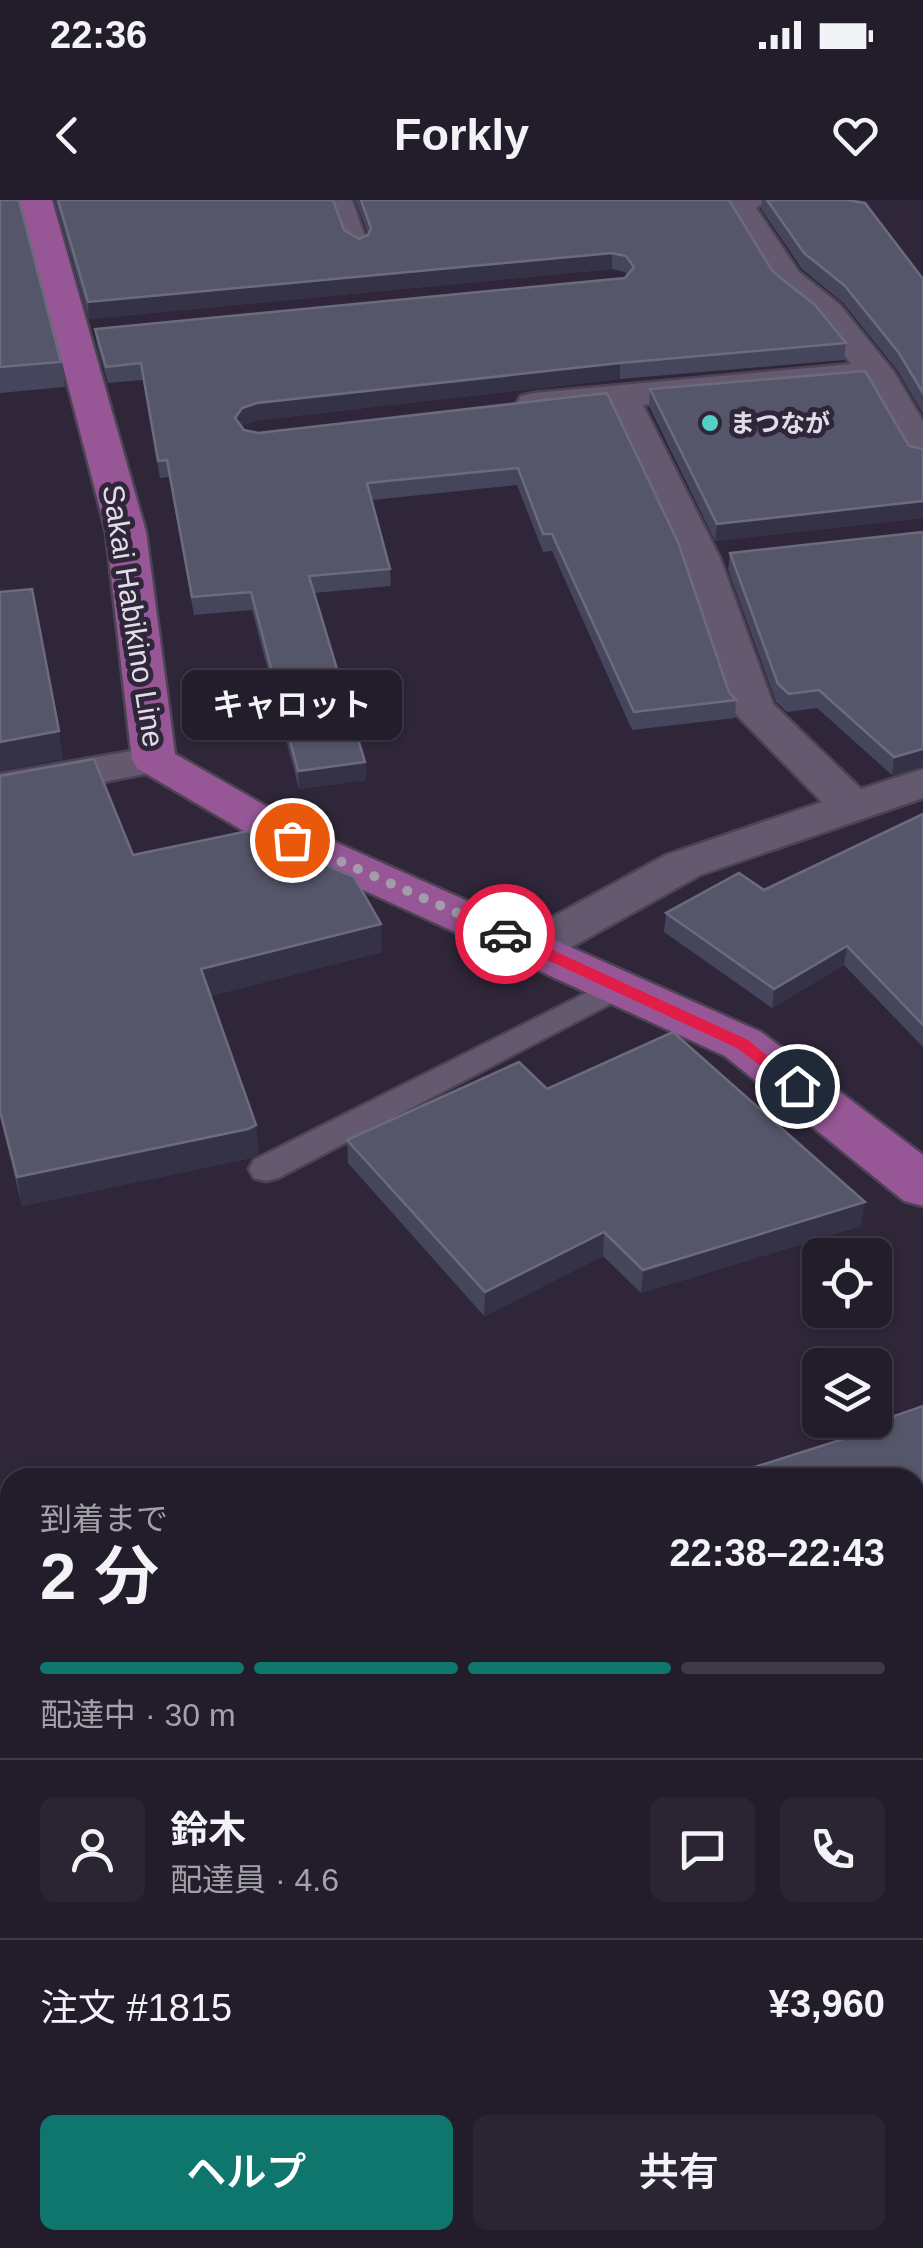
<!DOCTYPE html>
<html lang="ja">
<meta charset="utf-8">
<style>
body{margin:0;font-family:Arial,"Noto Sans JP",sans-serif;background:#2b2533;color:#f1f3f6;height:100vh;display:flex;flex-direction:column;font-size:38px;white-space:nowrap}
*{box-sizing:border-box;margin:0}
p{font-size:32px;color:#a3a1a9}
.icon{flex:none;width:55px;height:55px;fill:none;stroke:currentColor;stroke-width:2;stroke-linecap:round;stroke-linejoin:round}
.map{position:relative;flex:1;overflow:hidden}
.sheet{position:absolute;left:0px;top:1268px;width:925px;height:782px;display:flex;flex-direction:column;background:#231c2b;border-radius:30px 30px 0 0;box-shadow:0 2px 8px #0004,0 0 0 2px #403a47}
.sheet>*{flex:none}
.tools{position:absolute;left:802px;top:1038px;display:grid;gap:20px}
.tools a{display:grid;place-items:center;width:90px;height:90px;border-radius:15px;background:#231c2b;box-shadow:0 2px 8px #0004,0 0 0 2px #403a47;font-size:50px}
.pin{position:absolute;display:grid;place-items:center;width:85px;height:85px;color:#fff;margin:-42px;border:5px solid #fff;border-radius:50%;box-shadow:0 2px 10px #0007}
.courier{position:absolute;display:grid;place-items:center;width:100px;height:100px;margin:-50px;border:8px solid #e11d48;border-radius:50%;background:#fff;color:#222;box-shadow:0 2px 12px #0007}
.bubble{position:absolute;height:70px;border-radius:15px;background:#231c2b;box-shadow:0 2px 8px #0004,0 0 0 2px #403a47;font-size:32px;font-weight:600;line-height:70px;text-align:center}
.headline em{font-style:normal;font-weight:600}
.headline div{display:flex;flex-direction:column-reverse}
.headline{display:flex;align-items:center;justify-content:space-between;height:170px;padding:0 40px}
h1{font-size:65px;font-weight:600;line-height:75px}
.bar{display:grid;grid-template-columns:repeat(4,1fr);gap:15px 10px;align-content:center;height:120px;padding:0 40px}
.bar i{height:12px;border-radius:8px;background:#403a47}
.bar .current{background:#0f766e}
.bar p{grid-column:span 4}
.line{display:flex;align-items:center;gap:25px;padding:0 40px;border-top:2px solid #403a47}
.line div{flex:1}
.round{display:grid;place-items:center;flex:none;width:105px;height:105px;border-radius:15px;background:#2b2533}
.cta{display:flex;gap:20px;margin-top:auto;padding:20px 40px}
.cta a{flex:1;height:115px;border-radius:15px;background:#0f766e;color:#fff;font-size:40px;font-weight:600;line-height:115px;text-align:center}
.cta a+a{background:#2b2533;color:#f1f3f6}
.status{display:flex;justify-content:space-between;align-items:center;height:70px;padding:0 50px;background:#231c2b;direction:ltr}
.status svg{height:28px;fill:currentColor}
header{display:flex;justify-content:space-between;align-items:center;height:130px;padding:0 40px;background:#231c2b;font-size:45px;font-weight:600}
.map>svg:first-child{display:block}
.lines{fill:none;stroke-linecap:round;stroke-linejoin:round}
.river{fill:#637a9e;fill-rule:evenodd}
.service-casing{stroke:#4c4454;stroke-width:5}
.minor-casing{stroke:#4c4454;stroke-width:5}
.primary-casing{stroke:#4c4454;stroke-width:5}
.service{fill:#64596f;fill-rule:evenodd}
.minor{fill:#64596f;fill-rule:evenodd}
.primary{fill:#975797;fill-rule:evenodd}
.wall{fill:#45455b}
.shaded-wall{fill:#353247}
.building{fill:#56566a;stroke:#6c6b7e;stroke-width:2.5}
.route{fill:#e11d48}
.done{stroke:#a39cab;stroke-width:10;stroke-dasharray:0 18}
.poi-dot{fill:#55cec5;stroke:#2f2639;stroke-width:4}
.labels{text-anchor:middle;stroke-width:10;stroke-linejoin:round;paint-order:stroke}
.far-poi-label{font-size:25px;font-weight:bold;fill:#e2dce9;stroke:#2f2639;text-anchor:start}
.street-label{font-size:30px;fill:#e2dce9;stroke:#2f2639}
</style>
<div class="status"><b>22:36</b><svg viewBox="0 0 49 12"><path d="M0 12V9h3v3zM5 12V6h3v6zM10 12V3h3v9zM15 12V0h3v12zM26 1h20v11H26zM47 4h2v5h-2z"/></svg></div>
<header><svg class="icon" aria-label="back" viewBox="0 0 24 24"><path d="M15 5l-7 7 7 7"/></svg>Forkly<svg class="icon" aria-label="heart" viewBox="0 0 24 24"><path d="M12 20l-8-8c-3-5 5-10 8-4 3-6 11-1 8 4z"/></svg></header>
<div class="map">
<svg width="923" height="2048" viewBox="0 0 923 2048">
<rect width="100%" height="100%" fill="#2f2639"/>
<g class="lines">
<!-- river -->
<g class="river">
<polygon points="0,1527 10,1530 10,1694 0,1691"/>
<polygon points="915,1753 923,1755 923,1945 915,1943"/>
</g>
<!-- service casing -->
<g class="service-casing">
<g id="service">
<polygon points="332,0 352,0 368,45 365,49 358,51 348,45"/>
<polygon points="620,776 631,779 636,786 631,793 278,978 266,981 254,978 249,969 254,960"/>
</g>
</g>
<!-- minor casing -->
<g class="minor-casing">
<g id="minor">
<polygon points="721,0 768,0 756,8 799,72 840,105 894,172 923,221 923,264 910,261 865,184 643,205 720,358 773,504 861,589 923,569 923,598 700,675 552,758 535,763 518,758 511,747 518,736 666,655 822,602 731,509 680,358 609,208 534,215 521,212 516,204 521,196 534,193 851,164 816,119 775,86"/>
<polygon points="154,547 170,551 176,560 170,569 0,602 0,574"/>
<polygon points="0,1342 10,1345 10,1397 0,1394"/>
<polygon points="915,1557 923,1559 923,1619 915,1617"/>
<polygon points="0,1827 10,1830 10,1902 0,1899"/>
<polygon points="517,2040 620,2040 623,2048 520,2048"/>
</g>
</g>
<!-- primary casing -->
<g class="primary-casing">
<polygon id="primary" points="20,0 52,0 146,332 175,554 308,630 761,832 923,955 923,1006 904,1001 725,856 276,650 138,569 132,560 106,332"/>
</g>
<!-- service -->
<use href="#service" class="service"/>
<!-- minor -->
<use href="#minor" class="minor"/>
<!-- primary -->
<use href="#primary" class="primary"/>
</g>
<!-- wall -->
<g class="wall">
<polygon points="0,0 61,162 65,187 0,193"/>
<polygon points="55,0 333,0 344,30 359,39 368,34 355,0 729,0 773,72 846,143 844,160 620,179 259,220 243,225 242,227 244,230 258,233 607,193 729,492 736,500 735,518 632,530 552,351 543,352 517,285 372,300 390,369 391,386 314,393 365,562 366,580 299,589 252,410 194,415 169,277 160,278 143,180 108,183 97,145 95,129 625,78 627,75 625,72 612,69 89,119"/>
<polygon points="762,0 847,0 923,79 923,214 897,170 843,103 802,69 761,9"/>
<polygon points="650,189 923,249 923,318 715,341 649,206"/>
<polygon points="730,353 923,567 892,575 817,508 787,512 776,502 728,370"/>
<polygon points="0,576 133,655 382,752 210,796 259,953 251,958 22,1006 0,917"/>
<polygon points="923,614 923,847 844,765 772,808 664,732 666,713 764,690"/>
<polygon points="547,889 861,1026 641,1093 603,1056 484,1116 348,963 347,940"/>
<polygon points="923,1206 923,1534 915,1532 915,1278 872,1230 874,1223"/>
</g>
<!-- shaded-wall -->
<g class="shaded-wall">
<polygon points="612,53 612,69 89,119 88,102"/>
<polygon points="620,163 620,179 259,220 243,225 236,235 235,218 242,208 257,203"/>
<polygon points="923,301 923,318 715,341 717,324"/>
<polygon points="59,531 63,559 0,571 0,542"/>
<polygon points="923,549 923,567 892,575 894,557"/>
<polygon points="365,562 366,580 299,589 298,571"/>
<polygon points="381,724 382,752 204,798 201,769"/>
<polygon points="847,746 844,765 772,808 774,789"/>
<polygon points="256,925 259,953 251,958 22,1006 17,977"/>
<polygon points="865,1002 861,1026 641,1093 643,1070"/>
<polygon points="604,1032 603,1056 484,1116 485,1092"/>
</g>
<!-- building -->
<g class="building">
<polygon points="0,0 19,0 61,162 0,167"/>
<polygon points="58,0 333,0 344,30 359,39 368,35 371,28 361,0 729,0 773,72 815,105 846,143 620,163 257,203 242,208 235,218 244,230 258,233 607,193 678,342 729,492 736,500 634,512 552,334 543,334 518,268 367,283 390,369 309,376 365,562 298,571 251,392 192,397 167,260 158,261 141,163 106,167 95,129 625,78 634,67 626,56 612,53 88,102"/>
<polygon points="767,0 847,0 865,3 923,79 923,193 899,153 845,86 804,53"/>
<polygon points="865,171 909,246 923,249 923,301 717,324 650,189"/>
<polygon points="923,332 923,549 894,557 819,490 789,494 778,484 730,353"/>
<polygon points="32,389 59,531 0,542 0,392"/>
<polygon points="94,559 133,655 248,631 354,677 381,724 201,769 256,925 248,929 17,977 0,911 0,576"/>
<polygon points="923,614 923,825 847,746 774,789 666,713 739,673 764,690"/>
<polygon points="673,832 865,1002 643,1070 604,1032 485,1092 347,940 519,862 547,889"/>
<polygon points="923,1206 923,1512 915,1510 915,1278 720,1278 878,1228 874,1223"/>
<polygon points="0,1878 10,1881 10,2040 456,2040 472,2046 471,2048 0,2048"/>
</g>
<!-- route -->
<polygon class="route" points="500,731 511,731 748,840 804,886 791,889 737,848 500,738"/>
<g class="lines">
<!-- done -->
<polyline class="done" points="292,640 505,734"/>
</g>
<!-- markers -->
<circle class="poi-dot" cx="710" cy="223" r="10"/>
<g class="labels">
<!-- far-poi labels -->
<g class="far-poi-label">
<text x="730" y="232">まつなが</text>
</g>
<!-- street labels -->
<g class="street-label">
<text transform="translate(133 416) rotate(81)" y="10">Sakai Habikino Line</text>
</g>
</g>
</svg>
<div class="tools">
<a><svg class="icon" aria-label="locate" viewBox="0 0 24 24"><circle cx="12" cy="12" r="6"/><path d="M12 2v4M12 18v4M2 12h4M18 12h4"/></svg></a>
<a><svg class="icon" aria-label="layers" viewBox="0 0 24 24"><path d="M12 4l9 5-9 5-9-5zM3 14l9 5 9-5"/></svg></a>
</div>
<div class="pin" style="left:292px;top:640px;background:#ea580c"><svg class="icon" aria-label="bag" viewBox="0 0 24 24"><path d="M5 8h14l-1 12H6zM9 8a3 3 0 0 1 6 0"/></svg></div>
<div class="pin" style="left:797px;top:886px;background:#1f2937"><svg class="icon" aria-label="home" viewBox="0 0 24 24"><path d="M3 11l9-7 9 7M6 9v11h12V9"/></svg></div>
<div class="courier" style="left:505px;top:734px"><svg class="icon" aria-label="car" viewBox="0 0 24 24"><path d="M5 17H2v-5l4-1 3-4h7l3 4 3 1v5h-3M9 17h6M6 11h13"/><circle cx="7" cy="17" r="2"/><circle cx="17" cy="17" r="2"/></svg></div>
<div class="bubble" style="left:182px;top:470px;width:220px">キャロット</div>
<section class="sheet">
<div class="headline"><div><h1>2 分</h1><p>到着まで</p></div><em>22:38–22:43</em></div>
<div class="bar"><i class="current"></i><i class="current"></i><i class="current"></i><i></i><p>配達中 · 30 m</p></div>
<div class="line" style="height:180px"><a class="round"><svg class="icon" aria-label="person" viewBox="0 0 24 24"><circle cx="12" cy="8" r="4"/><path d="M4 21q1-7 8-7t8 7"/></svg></a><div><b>鈴木</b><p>配達員 · 4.6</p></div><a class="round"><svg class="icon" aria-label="chat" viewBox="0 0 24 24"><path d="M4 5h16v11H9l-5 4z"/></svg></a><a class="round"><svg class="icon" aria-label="phone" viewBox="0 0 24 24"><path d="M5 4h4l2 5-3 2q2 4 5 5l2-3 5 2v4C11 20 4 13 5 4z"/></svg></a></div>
<div class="line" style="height:130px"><div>注文 #1815</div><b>¥3,960</b></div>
<div class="cta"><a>ヘルプ</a><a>共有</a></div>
</section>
</div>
